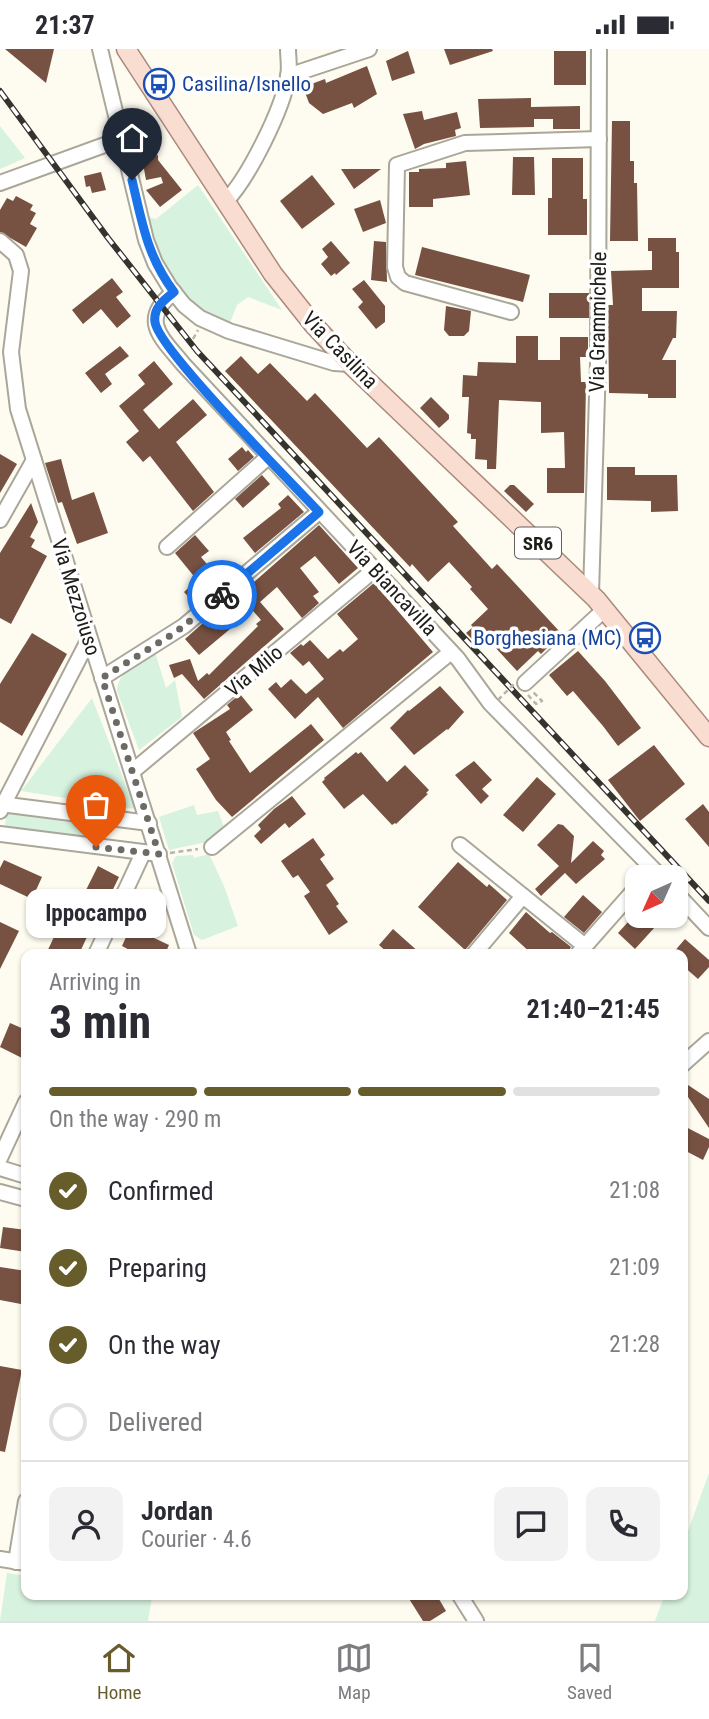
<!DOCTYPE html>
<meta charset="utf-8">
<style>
body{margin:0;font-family:"Roboto Condensed",sans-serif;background:#f2f2f3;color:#2b2b33;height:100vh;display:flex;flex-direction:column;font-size:26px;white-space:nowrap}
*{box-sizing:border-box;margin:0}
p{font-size:23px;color:#7c7c81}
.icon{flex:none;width:38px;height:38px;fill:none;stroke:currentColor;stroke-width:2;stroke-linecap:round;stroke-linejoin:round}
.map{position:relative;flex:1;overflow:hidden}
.side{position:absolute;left:21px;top:900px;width:667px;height:651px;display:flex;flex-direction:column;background:#fff;border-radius:14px;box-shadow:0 2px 5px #0004}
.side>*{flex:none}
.needle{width:46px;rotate:225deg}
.fabs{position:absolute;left:625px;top:816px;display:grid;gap:14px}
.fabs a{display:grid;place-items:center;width:63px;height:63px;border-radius:14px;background:#fff;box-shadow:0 2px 5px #0004;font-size:35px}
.pin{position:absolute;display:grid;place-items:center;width:60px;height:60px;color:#fff;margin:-72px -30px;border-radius:50% 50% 50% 0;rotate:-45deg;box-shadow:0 0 7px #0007}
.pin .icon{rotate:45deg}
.courier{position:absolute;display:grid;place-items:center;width:70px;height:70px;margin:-35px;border:5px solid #1a73e8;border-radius:50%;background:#fff;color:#222;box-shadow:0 2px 9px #0007}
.bubble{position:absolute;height:49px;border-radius:14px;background:#fff;box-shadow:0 2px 5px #0004;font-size:23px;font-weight:700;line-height:49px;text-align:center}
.headline em{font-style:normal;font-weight:700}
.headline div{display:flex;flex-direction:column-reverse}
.headline{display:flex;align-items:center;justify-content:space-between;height:119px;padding:0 28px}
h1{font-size:46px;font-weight:700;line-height:52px}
.bar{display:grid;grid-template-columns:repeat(4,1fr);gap:10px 7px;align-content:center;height:84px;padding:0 28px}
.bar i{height:9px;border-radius:5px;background:#e1e1e2}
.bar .current{background:#675d2a}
.bar p{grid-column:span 4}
.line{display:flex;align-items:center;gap:18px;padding:0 28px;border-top:2px solid #e1e1e2}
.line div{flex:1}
.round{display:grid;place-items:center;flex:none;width:74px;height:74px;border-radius:14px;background:#f2f2f3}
ol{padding:0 28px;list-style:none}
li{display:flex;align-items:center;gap:21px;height:77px}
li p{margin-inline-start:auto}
li .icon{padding:7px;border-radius:50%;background:#675d2a;color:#fff;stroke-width:4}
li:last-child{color:#7c7c81}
li i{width:38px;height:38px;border:4px solid #e1e1e2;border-radius:50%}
.status{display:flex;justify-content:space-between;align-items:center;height:49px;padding:0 35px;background:#fff;direction:ltr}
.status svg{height:19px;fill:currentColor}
.menu{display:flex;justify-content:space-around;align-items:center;height:98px;border-top:2px solid #e1e1e2;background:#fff;font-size:19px;color:#7c7c81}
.menu a{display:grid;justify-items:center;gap:4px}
.menu .current{color:#675d2a}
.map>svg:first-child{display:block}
.green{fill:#d7f2df}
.building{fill:#775242}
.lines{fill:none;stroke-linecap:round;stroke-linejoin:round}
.minor-casing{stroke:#aaa79a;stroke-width:18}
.major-casing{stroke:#a98a7c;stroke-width:21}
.path{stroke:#b7b5ab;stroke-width:2.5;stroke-dasharray:5 3.5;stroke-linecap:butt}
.minor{stroke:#fff;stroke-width:14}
.major{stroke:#f9ddd1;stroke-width:18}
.rail-casing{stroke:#34332d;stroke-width:6}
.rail{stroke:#fff;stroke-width:3.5;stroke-dasharray:10;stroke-linecap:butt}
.path-bridge{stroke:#b7b5ab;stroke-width:2.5;stroke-dasharray:5 3.5;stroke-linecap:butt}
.done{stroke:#6c6a63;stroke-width:7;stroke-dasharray:0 12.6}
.route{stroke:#1a73e8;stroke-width:9}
.labels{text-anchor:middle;stroke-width:7;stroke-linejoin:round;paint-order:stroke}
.shield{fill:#fff;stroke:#61605d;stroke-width:2}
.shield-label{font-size:19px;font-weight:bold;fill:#1d1c17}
.transit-label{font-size:21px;fill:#164399;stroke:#fff;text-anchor:start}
.street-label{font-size:21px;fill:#1d1c17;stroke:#fff}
</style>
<div class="status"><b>21:37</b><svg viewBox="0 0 49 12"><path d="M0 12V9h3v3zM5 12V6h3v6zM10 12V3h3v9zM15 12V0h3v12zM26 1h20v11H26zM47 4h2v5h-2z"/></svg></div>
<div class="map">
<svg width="709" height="1572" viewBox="0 0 709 1572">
<rect width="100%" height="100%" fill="#fefcf0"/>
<!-- green -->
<g class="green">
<polygon points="0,77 25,109 0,120"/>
<polygon points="198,136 282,261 248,248 237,256 229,276 198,263 167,227 156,198 148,168 156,170"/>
<path d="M155,603L166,639L175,631L182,668L139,701L117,642C119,620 138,614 155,603Z"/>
<polygon points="92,649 135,760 21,742"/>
<polygon points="194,756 197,766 218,762 225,781 211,792 169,801 159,768"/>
<polygon points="7,762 90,772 88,792 4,782"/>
<polygon points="209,805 224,837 238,877 202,891 194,886 172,814 176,807 193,806 194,809"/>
<polygon points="709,1424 709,1572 655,1572 665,1545 682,1545 683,1496"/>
<polygon points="7,1524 26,1527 26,1545 137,1545 152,1548 148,1572 0,1572"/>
</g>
<!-- building -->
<g class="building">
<polygon points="5,0 54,0 46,34"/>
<polygon points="444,0 492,0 493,2 450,16"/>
<polygon points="408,2 415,24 392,32 386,12"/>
<rect x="554" y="2" width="32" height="34"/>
<polygon points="367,17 377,45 354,59 352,54 323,65 309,54 303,38 325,30 326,34"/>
<polygon points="531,49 531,58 580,57 580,80 553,80 553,70 534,70 534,78 480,79 478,50"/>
<polygon points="422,62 424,71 457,63 461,79 455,81 456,87 424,95 415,100 403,65"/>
<polygon points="612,72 630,72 630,112 634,112 634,134 637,134 638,192 610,192"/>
<polygon points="153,96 155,107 158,106 158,111 182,141 160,158 146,141 163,134 161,128 146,131 140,98"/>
<polygon points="513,108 534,108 535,146 512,146"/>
<polygon points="552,109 583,109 583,150 587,150 587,186 548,186 548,149 552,149"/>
<polygon points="466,112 470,146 433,150 433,158 409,158 409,123 419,123 419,120 446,119 446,114"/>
<polygon points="341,120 381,120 354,140"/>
<polygon points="101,123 106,141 92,144 90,137 86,138 84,127"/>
<polygon points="312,126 335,155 302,180 280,152"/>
<polygon points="16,147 33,156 30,161 36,164 30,175 37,179 26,198 0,183 0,161 7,149 13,152"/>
<polygon points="380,151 386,174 363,183 354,160"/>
<polygon points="648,189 676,189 676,203 679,203 679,239 642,239 642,262 677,262 676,289 673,289 662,311 676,311 676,349 648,349 648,345 609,344 608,256 613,256 611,222 652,221 652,202 648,202"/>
<polygon points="331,192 350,214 336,226 335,224 331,227 321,215 328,208 322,200"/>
<polygon points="374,192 386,193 387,233 371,231"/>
<polygon points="422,198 530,226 523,253 415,226"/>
<polygon points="112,229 123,243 116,248 131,267 117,279 101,260 83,275 72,261"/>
<polygon points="364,231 385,257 385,273 376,280 358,258 363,253 352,240"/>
<rect x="549" y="244" width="40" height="25"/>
<polygon points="446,257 471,262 469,282 464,287 449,287 444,281"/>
<polygon points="516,287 538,287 538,311 560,311 560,288 588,288 588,304 586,304 586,308 580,308 581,333 586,333 584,444 547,444 547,419 565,419 564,383 541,384 541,353 499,351 496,420 487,420 487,411 475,410 476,390 471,390 471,385 467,384 469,348 462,348 463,326 477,327 478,313 516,314"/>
<polygon points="120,297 129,307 105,325 112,335 101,344 85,324"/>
<polygon points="241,307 258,325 270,314 307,352 315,344 367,399 379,388 458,473 453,477 492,520 497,515 560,583 546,595 548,598 541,605 538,602 517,622 483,585 475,593 466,584 473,578 471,576 488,560 470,540 472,538 449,513 428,533 412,515 410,518 225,322"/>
<polygon points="154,312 173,335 143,361 159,380 193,350 207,366 176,393 214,443 193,462 150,407 143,413 126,393 139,382 119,357 145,335 138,326"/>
<polygon points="431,348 449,366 449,370 439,379 420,359"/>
<polygon points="242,398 246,403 248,401 254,408 238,422 228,410"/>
<polygon points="0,405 17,415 0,444"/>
<polygon points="61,410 72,451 94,443 108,484 77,495 62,453 58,454 45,414"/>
<polygon points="607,418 635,418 635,426 677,426 678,462 651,463 651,452 607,451"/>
<polygon points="262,426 270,435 243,459 235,450"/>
<polygon points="510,436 514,436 534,455 526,463 504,442"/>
<polygon points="288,446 304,463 255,504 243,489 281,459 278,455"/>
<polygon points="31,454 38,473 30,488 35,491 31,498 47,507 11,575 0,569 0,504"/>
<polygon points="319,476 358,519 339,535 315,507 300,519 319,543 313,547 319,554 302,569 277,538 260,553 284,580 204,650 182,625 174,629 169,616 190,610 198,632 207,624 209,626 258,577 256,575 261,571 239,546"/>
<polygon points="195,486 209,502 201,508 222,533 195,555 184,543 197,531 175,504"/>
<polygon points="374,534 433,603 343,679 318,648 295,670 268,640 276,633 281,639 291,630 306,645 324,630 309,612 303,617 290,604 301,595 303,597 310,591 328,610 340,600 343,603 358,590 337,565"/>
<polygon points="221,558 236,575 199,606 185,590"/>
<polygon points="32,584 67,605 22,687 0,673 0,635"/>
<polygon points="578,602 605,632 641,679 618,697 603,677 573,642 567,647 549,626"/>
<polygon points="440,637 464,663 448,681 447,680 414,706 390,679 408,661 409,662"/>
<polygon points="240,645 253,661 226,683 231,691 229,692 250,724 311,675 324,691 232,768 216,751 196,720 210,710 193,684 230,660 227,656"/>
<polygon points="654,696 685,735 640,772 608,731"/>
<polygon points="356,703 358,705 361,703 387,733 405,716 429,741 426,744 428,745 396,775 395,774 392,776 363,745 344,760 322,733 325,730 324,729"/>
<polygon points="474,712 492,731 482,740 489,747 481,755 455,726"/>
<polygon points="537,728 556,745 523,783 503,766"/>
<polygon points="292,747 306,765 289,779 285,774 261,795 254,787 261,780 258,776 274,760"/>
<polygon points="703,755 709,763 709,798 685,770"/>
<polygon points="558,775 563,776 574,787 571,814 593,792 604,802 601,806 605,810 576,835 565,824 541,847 535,840 559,817 537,796"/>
<polygon points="313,789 325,806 320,810 334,830 326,836 339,855 336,857 348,873 329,886 304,847 310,843 298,826 293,829 281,812"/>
<polygon points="4,811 42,828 32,850 0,835 0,819"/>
<polygon points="458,813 487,838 489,835 507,851 465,901 418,858"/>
<polygon points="98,817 119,828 99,869 90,864 79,885 87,888 79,905 46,905 60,875 67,879"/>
<polygon points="143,843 163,853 158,864 162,866 152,888 169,896 165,905 137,905 122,897 136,866 133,864"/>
<polygon points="583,846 602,863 584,884 564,868"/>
<polygon points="526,863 550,884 552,883 571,898 567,905 532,905 509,884"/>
<polygon points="637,863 637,866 642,866 655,878 635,900 618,884"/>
<polygon points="0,873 19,882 0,920"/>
<polygon points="393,880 421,905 389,905 379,896"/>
<polygon points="685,890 709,911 709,918 698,930 682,916 682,905 672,905"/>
<polygon points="10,974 26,981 26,1011 0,998"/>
<polygon points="682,1032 709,1050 709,1079 688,1048 682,1056"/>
<polygon points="682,1076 709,1090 709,1098 703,1111 682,1100"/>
<polygon points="3,1178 26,1181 26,1203 0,1199"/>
<polygon points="0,1218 26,1222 26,1256 0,1251"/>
<polygon points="0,1317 22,1321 5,1403 0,1402"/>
<polygon points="406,1545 436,1545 446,1562 430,1572 423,1572"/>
</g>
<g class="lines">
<!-- minor casing -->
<g class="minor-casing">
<g id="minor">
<polyline points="100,0 146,191 155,214 169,237 184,256 200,269 229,282 334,314 350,315"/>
<polyline points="288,27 369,0"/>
<polyline points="0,134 121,90"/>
<path d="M225,153C248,130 283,60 288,27C290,19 288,9 288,0"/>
<polyline points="0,192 16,206 21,222 11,303 18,360 189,905"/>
<path d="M174,243C139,271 161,288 183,315L458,610L490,654L661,828"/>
<polyline points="511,263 405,234 398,228 395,218 397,116 465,94 599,90"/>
<polyline points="0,471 34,411"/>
<polyline points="167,498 268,408"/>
<polyline points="591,545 598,314 599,0"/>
<polyline points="102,629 184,577 319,463"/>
<polyline points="525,634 605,560"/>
<polyline points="133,722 374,521"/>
<polyline points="0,755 149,774"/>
<polyline points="0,762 89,590"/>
<polyline points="0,785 159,805"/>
<polyline points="460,796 523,847"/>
<polyline points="212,798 451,603"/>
<polyline points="676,844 709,879"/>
<polyline points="96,905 143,804"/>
<polyline points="474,905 523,847 585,897"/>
<polyline points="578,905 637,838"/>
<polyline points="682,1016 709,992"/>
<polyline points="0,1109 26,1053"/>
<polyline points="0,1119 26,1127"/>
<polyline points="0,1143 26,1150"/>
<polyline points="0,1510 26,1514"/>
<polyline points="16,1513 26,1452"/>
<polyline points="459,1545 476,1572"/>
</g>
</g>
<!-- major casing -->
<g class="major-casing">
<polyline id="major" points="126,0 273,225 312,274 350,315 596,550 709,688"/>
</g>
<!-- path -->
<g class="path">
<polyline points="193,290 198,281"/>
<polyline points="528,646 536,655 542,652 533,643"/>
<polyline points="170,804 198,800"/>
</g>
<!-- minor -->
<use href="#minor" class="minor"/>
<!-- major -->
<use href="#major" class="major"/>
<!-- rail casing -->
<g class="rail-casing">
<polyline id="rail" points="0,42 108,189 197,302 709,852"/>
</g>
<!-- rail -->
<use href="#rail" class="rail"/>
<!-- path-bridge -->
<polyline class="path-bridge" points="498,651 516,633"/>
</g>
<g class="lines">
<!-- done -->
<polyline class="done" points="96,798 159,805 102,629 176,583 222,546"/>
<!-- route -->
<path class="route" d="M132,131C142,173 147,207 174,243C164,251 153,259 155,273C158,300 293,435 319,463L222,546"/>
</g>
<!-- icons -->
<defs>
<g id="bus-ring" transform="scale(1.575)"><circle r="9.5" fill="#fff" stroke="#1a4fb4" stroke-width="1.5"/><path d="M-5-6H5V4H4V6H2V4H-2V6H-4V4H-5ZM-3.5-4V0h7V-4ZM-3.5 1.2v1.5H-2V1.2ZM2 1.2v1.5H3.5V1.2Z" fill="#1a4fb4"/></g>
</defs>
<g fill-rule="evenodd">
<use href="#bus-ring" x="159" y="35"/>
<use href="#bus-ring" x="645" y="589"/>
</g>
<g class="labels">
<!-- shield labels -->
<rect class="shield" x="515" y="478.5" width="46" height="31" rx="5"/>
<g class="shield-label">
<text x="538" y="501">SR6</text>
</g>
<!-- transit labels -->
<g class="transit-label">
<text x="182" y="42">Casilina/Isnello</text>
<text x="622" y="596" text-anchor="end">Borghesiana (MC)</text>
</g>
<!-- street labels -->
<g class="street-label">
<text transform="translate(598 273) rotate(-89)" y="7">Via Grammichele</text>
<text transform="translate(340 301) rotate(46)" y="7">Via Casilina</text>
<text transform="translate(392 539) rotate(47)" y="7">Via Biancavilla</text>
<text transform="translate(76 548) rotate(73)" y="7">Via Mezzoiuso</text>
<text transform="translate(254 622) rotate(-40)" y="7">Via Milo</text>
</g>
</g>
</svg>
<div class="fabs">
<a><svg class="needle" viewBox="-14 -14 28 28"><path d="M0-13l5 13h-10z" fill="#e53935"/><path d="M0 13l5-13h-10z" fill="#7c7c81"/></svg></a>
</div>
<div class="pin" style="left:96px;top:798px;background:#ea580c"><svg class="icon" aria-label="bag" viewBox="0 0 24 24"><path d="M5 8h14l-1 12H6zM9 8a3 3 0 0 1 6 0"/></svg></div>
<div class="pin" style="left:132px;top:131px;background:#1f2937"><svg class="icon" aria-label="home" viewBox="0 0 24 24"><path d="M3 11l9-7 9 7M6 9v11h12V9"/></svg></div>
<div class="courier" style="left:222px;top:546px"><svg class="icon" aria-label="bike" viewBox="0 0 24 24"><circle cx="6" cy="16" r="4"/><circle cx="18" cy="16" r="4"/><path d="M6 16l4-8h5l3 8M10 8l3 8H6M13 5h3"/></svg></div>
<div class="bubble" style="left:26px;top:840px;width:140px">Ippocampo</div>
<section class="side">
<div class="headline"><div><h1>3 min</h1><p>Arriving in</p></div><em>21:40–21:45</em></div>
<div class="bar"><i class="current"></i><i class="current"></i><i class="current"></i><i></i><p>On the way · 290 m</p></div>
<ol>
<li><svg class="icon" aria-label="check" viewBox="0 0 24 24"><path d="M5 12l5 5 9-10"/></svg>Confirmed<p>21:08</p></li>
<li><svg class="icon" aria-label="check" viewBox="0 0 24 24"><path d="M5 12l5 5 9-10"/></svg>Preparing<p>21:09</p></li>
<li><svg class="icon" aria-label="check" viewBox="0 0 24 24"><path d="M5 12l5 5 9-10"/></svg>On the way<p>21:28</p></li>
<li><i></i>Delivered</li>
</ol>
<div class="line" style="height:126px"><a class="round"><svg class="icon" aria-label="person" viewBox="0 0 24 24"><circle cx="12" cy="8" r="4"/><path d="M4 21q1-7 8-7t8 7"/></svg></a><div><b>Jordan</b><p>Courier · 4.6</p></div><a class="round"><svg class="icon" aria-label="chat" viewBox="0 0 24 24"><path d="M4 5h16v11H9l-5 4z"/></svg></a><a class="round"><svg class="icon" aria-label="phone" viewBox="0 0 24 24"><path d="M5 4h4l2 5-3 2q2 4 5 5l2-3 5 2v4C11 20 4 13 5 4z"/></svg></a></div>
</section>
</div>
<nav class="menu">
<a class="current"><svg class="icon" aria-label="home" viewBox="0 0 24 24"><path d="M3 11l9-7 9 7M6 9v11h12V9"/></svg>Home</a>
<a><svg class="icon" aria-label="map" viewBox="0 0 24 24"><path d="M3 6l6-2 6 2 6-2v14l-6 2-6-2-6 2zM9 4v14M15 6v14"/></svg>Map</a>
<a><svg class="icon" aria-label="saved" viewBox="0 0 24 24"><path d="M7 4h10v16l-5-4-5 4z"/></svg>Saved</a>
</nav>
